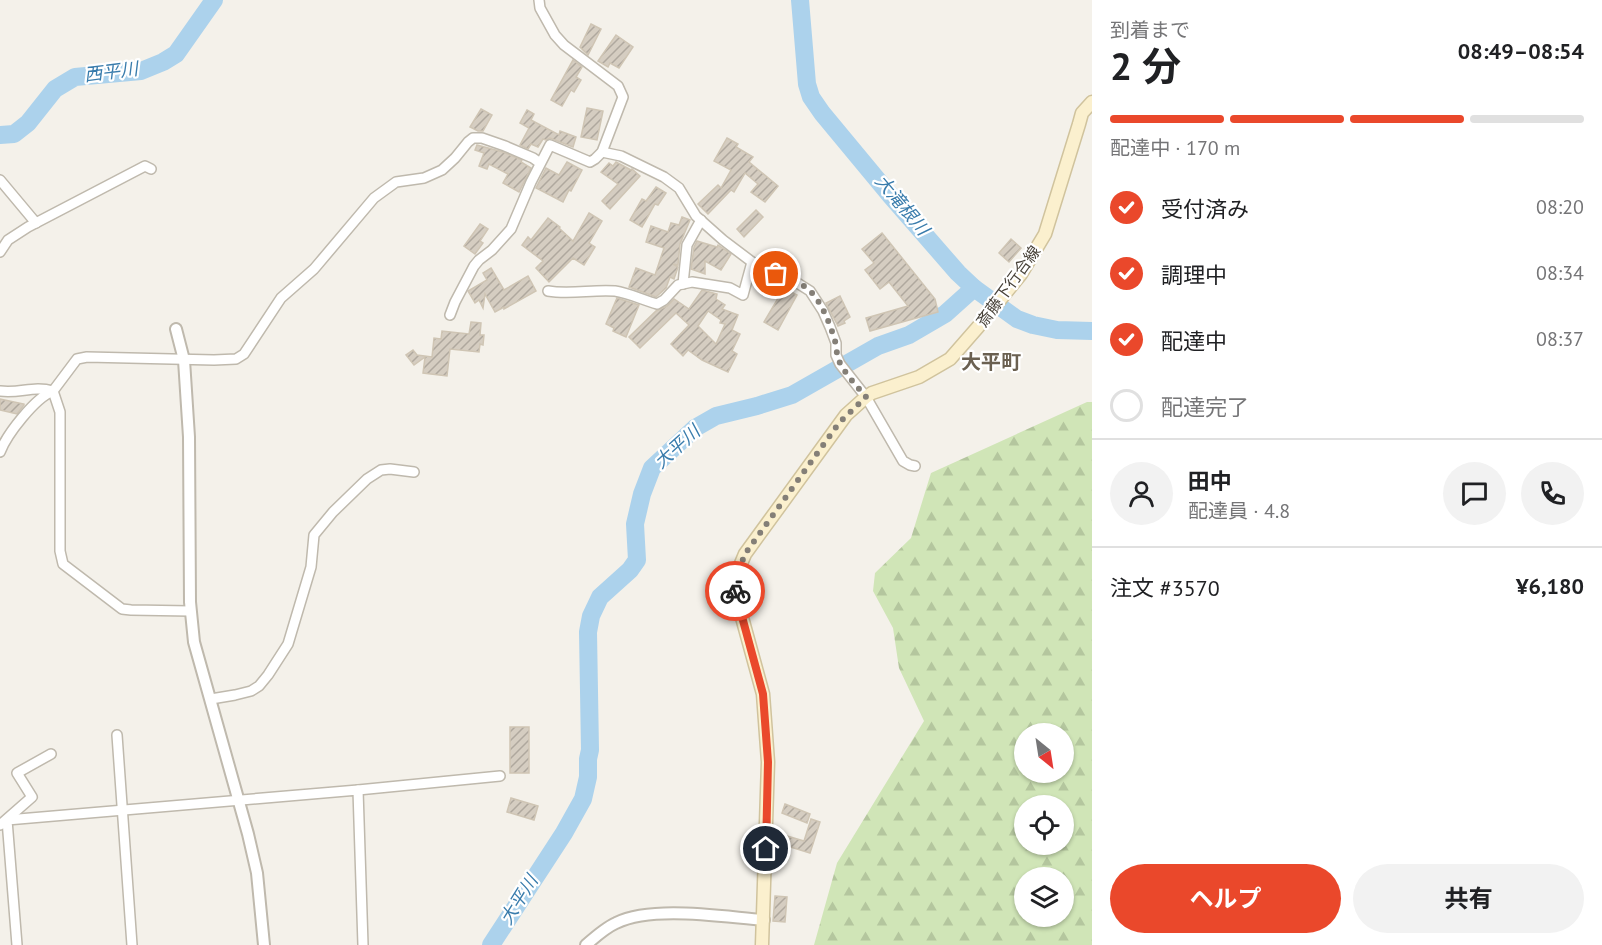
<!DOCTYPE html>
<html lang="ja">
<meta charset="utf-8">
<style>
body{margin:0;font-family:"PT Sans","Noto Sans JP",sans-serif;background:#f2f2f2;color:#202124;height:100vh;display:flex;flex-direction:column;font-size:22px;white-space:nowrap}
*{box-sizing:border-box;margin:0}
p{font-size:20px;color:#757577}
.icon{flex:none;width:33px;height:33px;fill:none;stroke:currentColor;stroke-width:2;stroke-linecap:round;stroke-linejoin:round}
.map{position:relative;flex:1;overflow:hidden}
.drawer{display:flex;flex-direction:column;background:#fff;width:510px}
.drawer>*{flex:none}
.needle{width:39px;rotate:150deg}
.tools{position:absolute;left:1014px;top:723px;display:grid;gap:12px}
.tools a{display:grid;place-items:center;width:60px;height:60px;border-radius:50%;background:#fff;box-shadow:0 2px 4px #0004;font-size:30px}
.pin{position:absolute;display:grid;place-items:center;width:51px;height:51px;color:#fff;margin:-26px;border:3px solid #fff;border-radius:50%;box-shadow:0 2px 6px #0007}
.courier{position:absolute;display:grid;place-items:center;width:60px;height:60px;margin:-30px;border:4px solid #ea482b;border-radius:50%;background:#fff;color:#222;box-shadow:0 2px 8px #0007}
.head em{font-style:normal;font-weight:700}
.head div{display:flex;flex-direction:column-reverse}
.head{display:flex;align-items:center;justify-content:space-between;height:102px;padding:0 18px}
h1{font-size:39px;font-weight:700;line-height:45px}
.bar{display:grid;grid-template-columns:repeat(4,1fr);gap:9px 6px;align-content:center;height:72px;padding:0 18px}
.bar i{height:8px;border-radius:4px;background:#e0e0e0}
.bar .selected{background:#ea482b}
.bar p{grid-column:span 4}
.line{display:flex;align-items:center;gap:15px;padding:0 18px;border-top:2px solid #e0e0e0}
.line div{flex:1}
.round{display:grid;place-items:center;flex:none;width:63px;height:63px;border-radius:32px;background:#f2f2f2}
ol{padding:0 18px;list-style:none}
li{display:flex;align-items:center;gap:18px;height:66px}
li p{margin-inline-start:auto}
li .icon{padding:6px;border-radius:50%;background:#ea482b;color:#fff;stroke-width:4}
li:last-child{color:#757577}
li i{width:33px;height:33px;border:3px solid #e0e0e0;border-radius:50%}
.action{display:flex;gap:12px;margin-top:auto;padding:12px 18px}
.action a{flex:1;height:69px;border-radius:36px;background:#ea482b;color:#fff;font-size:24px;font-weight:700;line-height:69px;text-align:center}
.action a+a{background:#f2f2f2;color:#202124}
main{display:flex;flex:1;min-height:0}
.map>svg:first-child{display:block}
.forest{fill:url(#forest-firs);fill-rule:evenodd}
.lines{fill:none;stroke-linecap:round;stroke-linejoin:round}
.river{stroke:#acd2ec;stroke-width:18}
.building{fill:url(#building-hatch);stroke:#cfc5b4;stroke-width:1.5;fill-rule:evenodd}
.minor-casing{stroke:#bfb9ad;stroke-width:12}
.tertiary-casing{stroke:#bfb9ad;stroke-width:14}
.secondary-casing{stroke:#d0c39d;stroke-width:15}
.minor{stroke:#fff;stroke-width:9}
.tertiary{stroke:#fff;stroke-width:10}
.secondary{stroke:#fbf0ce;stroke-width:12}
.done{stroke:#847f77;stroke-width:6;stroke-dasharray:0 10.8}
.route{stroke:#ea482b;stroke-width:8}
.labels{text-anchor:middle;stroke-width:4.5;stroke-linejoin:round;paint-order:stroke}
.street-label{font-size:16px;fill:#484239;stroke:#fff}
.water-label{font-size:18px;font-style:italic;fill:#397cac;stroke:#fff}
.quarter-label{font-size:20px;font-weight:bold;fill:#6a6051;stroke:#fff}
</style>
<main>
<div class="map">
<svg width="1092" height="945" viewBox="0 0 1092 945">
<defs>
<pattern id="forest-firs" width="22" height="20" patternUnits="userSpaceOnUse" patternTransform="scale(1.5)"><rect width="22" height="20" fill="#d0e5b7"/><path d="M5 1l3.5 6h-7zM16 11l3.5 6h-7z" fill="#b4c69e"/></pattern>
<pattern id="building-hatch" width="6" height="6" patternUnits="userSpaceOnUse" patternTransform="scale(1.5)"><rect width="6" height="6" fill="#d5cdc1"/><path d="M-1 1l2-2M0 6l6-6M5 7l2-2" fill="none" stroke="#afa89e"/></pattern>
</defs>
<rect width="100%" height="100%" fill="#f4f1ea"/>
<!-- forest -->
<path class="forest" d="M1087,402H1092V945H814L837,863L924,721L899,668L893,628L873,591L875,573L911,538L931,473ZM1024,734H1064V772H1024ZM1024,806H1064V844H1024ZM1024,878H1064V916H1024Z"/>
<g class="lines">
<!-- river -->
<g class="river">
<polyline points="800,0 807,84 811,97 822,113 890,195 958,273 974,288 1017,319 1033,325 1057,330 1092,331"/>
<polyline points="0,135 14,134 28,123 55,89 75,77 141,71 163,62 176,54 214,0"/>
<polyline points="491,945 564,833 583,799 588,777 588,759 590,750 588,632 591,616 600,597 630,570 637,560 635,524 642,494 652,468 695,428 716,416 757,406 792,395 878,346 909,335 945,314 974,288"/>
</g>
</g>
<!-- building -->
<g class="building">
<polygon points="591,24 601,29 588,55 580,47"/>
<polygon points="616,35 633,47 619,68 610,63 608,67 598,61"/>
<polygon points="573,60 582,67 576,77 581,80 574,92 571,90 562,106 551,100"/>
<polygon points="587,108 603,111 597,140 581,137"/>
<polygon points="481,109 492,115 483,131 478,131 470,127"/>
<polygon points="527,110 534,114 531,120 559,135 560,131 576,137 573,147 550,138 546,140 543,139 538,147 531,144 528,149 520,145 529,128 520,123"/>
<polygon points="727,138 738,144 736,147 753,157 749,162 778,186 765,202 751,192 758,184 745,173 734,192 731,190 708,214 698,204 718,185 721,188 731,170 714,161"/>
<polygon points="477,145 503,152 522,160 521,162 531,168 519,192 503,183 508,174 489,164 487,169 479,166 484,153 475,150"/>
<polygon points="567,162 582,170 571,191 569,190 563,202 536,188 546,168 559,175"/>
<polygon points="616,162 631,170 632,169 640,176 610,209 602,201 618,184 601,172 609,163 613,166"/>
<polygon points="656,187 666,193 658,205 655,204 642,227 630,220 642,199 646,201"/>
<polygon points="756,210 763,217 744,237 737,229"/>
<polygon points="589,213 602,221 589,243 595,247 584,265 573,258 549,282 536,268 543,261 522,245 528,237 531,240 548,218 560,227 559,228 573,241"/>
<polygon points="682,217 690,220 680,244 678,265 673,264 678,267 674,279 670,277 666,288 656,297 629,287 636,268 655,275 664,248 646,242 651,226 668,232 671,223 679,225"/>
<polygon points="480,224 488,229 480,241 483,243 475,254 464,246"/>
<polygon points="882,233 935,299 938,312 870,331 866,318 908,306 889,282 880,289 865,270 874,263 862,249"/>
<polygon points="1011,239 1021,248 1009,262 999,253"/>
<polygon points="697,241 717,247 718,245 731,254 721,270 705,261 705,274 691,269 694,247"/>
<polygon points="491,268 504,290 528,276 536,291 504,309 504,307 495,312 485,294 483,308 479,300 475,303 468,291 487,280 483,273"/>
<polygon points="784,288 797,295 778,330 764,322"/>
<path d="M702,290L717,294L716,299L725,305L722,309L738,315L732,330L740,334L732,351L737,354L728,372L702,360L688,350L683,356L671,344L689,325L676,313L640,348L629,337L656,311L667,306L674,299L689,309ZM708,311L721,320L720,323L725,324L716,344L698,326Z"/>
<polygon points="840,296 850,317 844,321 845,323 838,326 826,303"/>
<polygon points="617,298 639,305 626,337 613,331 614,328 606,324"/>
<polygon points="471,322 481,323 480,335 484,335 483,345 480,344 479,352 450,349 447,376 423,373 425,357 414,365 406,355 413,350 417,355 432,357 434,338 441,339 442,331 469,334"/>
<polygon points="0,399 24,404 24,405 17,414 0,410"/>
<rect x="510" y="727" width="19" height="46"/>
<polygon points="511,798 538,806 534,820 507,812"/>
<polygon points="785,804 810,814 807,823 782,813"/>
<polygon points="811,819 820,822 810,853 784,845 787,836 804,841"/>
<polygon points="775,896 787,897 785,922 773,921"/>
</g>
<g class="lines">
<!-- minor casing -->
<g class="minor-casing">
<g id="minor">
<polyline points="602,152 621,156 664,177 679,188 696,216 723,240 756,265 791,279 810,291 823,311 830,327 836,343 836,355 840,364 866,397 903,461 910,465 915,466"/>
<polyline points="0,180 36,223"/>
<polyline points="0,252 8,240 28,227 145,166 151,169"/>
<polyline points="683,284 687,245 701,220"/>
<path d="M548,291C571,295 593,289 615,291C629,293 643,300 657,304L664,300L678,285L692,282L730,288L743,295L752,262"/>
<polyline points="450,315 455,302 474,266 479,260 492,250 511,229 531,182 550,145 590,162 595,159 602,152 623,97 618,86 564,45 555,35 540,8 539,0"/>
<path d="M0,391C20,394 33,385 53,391"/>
<path d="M0,452C7,434 35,398 53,391"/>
<polyline points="190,611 131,610 122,609 63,564 60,551 60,412 53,391 77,359 87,357 214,360 236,359 244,354 281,298 314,269 374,198 396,182 424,178 442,170 455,158 468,142 473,138 482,138 505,146 533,158 540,163"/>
<polyline points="211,699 235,695 251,691 259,686 268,675 288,644 311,567 314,535 333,512 367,479 381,470 390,469 414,472"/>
<polyline points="117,735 132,945"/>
<polyline points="358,790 500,776"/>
<polyline points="0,825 32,797 17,773 51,754"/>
<polyline points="17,945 7,820 358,790 363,945"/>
</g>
</g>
<!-- tertiary casing -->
<g class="tertiary-casing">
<g id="tertiary">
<polyline points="176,329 184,360 189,437 190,602 194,642 248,834 257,873 264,945"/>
<path d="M586,945C595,937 605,928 616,923C653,905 723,917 764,920"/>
</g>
</g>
<!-- secondary casing -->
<g class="secondary-casing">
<path id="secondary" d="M762,945L768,762L763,694L735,592C735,579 739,567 745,554L846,415L866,397L872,393L919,377L950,359L978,327L1021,274L1045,234L1079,124L1082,113L1092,102"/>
</g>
<!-- minor -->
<use href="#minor" class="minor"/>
<!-- tertiary -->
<use href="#tertiary" class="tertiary"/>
<!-- secondary -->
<use href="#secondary" class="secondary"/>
</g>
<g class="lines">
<!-- done -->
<path class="done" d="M735,591L736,578L745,554L839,423L866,397C857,386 846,375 840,363C836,355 837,348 835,341C830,324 822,302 809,290C800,282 787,278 776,274"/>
<!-- route -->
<polyline class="route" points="735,591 763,694 768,762 766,849"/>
</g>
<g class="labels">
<!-- street labels -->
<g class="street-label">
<text transform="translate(1008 286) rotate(-54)" y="6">斎藤下行合線</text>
</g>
<!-- water labels -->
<g class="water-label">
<text transform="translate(111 72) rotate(-7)" y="6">西平川</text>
<text transform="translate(902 205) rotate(50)" y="6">大滝根川</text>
<text transform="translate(677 447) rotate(-42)" y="6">大平川</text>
<text transform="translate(519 900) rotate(-58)" y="6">大平川</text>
</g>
<!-- quarter labels -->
<g class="quarter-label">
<text x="991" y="369">大平町</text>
</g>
</g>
</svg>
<div class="tools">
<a><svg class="needle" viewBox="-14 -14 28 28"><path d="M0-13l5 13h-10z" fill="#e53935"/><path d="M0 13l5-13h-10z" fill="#757577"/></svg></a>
<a><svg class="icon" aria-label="locate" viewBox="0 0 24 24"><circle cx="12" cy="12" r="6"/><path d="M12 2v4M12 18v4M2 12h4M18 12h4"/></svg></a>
<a><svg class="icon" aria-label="layers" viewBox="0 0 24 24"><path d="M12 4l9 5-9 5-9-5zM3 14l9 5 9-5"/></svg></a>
</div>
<div class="pin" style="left:776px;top:274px;background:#ea580c"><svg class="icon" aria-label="bag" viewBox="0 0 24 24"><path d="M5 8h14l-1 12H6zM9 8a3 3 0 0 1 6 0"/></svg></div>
<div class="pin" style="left:766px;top:849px;background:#1f2937"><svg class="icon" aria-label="home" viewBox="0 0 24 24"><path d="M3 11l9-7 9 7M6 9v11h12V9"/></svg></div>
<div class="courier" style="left:735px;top:591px"><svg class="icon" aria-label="bike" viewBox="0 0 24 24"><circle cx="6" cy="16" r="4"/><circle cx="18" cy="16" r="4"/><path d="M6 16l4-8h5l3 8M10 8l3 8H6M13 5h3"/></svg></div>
</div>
<section class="drawer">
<div class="head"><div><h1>2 分</h1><p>到着まで</p></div><em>08:49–08:54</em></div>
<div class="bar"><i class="selected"></i><i class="selected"></i><i class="selected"></i><i></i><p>配達中 · 170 m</p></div>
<ol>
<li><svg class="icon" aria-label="check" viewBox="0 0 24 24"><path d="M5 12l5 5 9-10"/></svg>受付済み<p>08:20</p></li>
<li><svg class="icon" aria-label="check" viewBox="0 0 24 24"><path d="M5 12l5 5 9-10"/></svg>調理中<p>08:34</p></li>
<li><svg class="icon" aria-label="check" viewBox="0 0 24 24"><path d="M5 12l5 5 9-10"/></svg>配達中<p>08:37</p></li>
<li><i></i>配達完了</li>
</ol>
<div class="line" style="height:108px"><a class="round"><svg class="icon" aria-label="person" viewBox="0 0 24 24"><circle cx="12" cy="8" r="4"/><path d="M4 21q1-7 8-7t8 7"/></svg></a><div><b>田中</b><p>配達員 · 4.8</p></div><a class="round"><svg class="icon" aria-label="chat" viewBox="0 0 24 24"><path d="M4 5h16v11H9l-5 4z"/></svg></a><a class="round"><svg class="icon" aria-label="phone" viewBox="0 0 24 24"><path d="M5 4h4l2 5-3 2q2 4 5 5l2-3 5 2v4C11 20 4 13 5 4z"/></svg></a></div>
<div class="line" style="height:78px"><div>注文 #3570</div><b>¥6,180</b></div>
<div class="action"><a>ヘルプ</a><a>共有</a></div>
</section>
</main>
